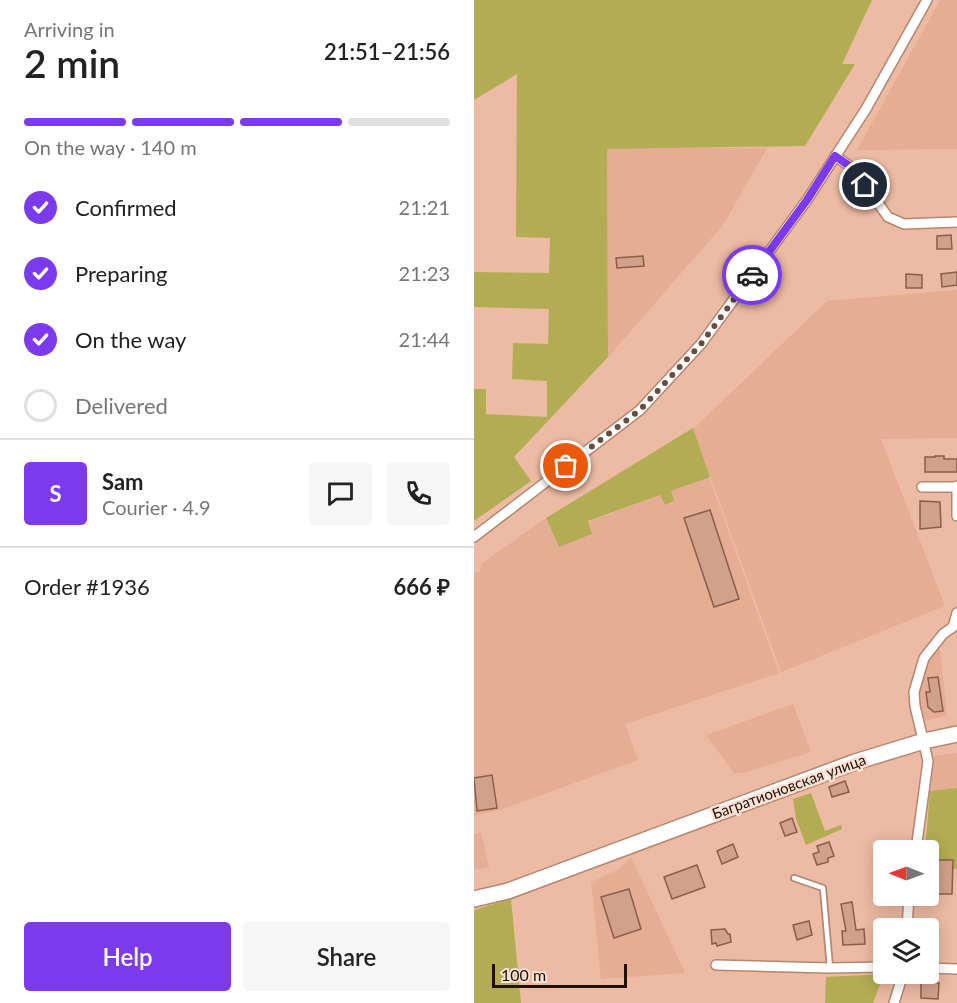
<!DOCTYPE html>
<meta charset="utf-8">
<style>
body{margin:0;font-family:Lato,sans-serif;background:#f6f6f6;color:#222;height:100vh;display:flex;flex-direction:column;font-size:22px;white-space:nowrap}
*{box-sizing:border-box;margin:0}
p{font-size:20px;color:#767676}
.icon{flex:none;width:33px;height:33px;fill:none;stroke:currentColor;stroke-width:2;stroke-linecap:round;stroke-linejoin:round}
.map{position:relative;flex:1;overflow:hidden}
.drawer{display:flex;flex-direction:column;background:#fff;width:474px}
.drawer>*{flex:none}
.needle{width:39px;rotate:271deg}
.tools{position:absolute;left:399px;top:840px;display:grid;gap:12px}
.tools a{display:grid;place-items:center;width:66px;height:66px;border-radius:6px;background:#fff;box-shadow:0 3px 15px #0003;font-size:30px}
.scale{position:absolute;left:18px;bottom:15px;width:135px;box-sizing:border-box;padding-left:6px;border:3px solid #211008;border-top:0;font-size:16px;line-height:21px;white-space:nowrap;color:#211008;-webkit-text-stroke:4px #fce1d5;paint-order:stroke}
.pin{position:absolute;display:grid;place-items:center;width:51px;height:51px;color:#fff;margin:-26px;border:3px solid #fff;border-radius:50%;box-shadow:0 2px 6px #0007}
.courier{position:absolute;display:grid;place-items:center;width:60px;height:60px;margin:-30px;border:4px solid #7c3aed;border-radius:50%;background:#fff;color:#222;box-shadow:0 2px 8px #0007}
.summary em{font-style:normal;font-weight:600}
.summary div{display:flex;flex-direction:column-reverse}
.summary{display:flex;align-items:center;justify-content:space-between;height:102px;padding:0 24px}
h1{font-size:39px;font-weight:600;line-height:45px}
.bar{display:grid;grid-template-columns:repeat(4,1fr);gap:9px 6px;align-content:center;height:72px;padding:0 24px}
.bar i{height:8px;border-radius:4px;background:#e0e0e0}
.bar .current{background:#7c3aed}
.bar p{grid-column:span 4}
.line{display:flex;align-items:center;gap:15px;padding:0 24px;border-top:2px solid #e0e0e0}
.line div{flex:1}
.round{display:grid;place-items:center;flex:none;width:63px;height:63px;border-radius:6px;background:#f6f6f6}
ol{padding:0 24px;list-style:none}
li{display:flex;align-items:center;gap:18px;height:66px}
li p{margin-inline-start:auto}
li .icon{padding:6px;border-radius:50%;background:#7c3aed;color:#fff;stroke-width:4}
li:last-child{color:#767676}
li i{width:33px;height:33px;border:3px solid #e0e0e0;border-radius:50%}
.cta{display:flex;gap:12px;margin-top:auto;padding:12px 24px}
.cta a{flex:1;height:69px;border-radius:6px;background:#7c3aed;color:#fff;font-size:24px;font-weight:600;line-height:69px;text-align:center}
.cta a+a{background:#f6f6f6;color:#222}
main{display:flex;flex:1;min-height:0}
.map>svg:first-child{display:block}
.built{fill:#e5ad93}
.green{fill:#b2ad52}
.building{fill:#d2a18b;stroke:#8a5e49;stroke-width:1.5}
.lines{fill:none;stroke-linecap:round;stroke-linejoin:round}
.lane-casing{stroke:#b58670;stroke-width:8}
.street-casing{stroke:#b58670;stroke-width:12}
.primary-casing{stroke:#b58670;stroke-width:18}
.lane{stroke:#fff;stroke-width:4.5}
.street{stroke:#fff;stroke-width:9}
.primary{stroke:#fff;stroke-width:15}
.done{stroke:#684c3e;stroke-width:6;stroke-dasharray:0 10.8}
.route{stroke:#7c3aed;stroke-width:8}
.labels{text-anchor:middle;stroke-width:5;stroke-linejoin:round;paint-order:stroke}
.street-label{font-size:15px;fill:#211008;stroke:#fce1d5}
</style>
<main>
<section class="drawer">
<div class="summary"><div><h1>2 min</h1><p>Arriving in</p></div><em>21:51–21:56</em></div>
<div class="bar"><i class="current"></i><i class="current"></i><i class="current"></i><i></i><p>On the way · 140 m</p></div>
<ol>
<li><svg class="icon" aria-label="check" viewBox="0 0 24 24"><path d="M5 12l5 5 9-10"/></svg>Confirmed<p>21:21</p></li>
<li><svg class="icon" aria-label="check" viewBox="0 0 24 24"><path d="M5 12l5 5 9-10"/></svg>Preparing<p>21:23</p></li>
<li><svg class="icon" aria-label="check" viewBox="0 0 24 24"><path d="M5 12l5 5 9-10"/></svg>On the way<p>21:44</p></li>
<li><i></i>Delivered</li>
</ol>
<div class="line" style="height:108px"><b class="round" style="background:#7c3aed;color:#fff">S</b><div><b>Sam</b><p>Courier · 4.9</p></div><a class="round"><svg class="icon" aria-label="chat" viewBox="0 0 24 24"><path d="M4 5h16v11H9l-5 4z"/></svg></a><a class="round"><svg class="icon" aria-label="phone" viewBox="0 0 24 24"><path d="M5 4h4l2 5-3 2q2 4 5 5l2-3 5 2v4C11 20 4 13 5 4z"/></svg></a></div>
<div class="line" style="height:78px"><div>Order #1936</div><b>666 ₽</b></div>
<div class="cta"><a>Help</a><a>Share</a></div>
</section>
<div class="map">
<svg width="483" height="1003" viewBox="0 0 483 1003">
<rect width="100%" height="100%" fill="#edbaa3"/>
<!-- built -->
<g class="built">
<polygon points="466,0 483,0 483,149 383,150"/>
<polygon points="133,148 293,148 249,225 134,357"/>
<polygon points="483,290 483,438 407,439 471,606 307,672 219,429 353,301"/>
<polygon points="235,477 305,673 151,724 164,760 26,810 0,816 0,572 6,572 7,564 72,518 85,547 118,534 114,522 187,495 191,505 200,502 196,491"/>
<polygon points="466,649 473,716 450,721 446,706 446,686 455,657"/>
<polygon points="319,704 337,752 269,773 260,773 232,735"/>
<polygon points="483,753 483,788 456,791 460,756"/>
<polygon points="7,832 15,867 0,870 0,834"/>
<polygon points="157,857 211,973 127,979 117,882 145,869"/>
</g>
<!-- green -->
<g class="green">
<polygon points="0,0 398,0 368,64 381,64 331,146 133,149 134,357 40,457 57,481 0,521 0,389 12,389 12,414 73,417 73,381 38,379 39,343 74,344 75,309 0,307 0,272 75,273 76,238 42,237 43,74 0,100"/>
<polygon points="219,428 236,477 197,491 200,501 191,505 186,495 114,521 118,534 85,547 72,518"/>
<polygon points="483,788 483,869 455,866 454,850 451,850 456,791"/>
<polygon points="337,793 351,831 367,825 368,829 332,845 322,819 319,799"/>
<polygon points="37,899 47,1003 0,1003 0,910"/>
<polygon points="410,974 399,1003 351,1003 352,977"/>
</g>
<!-- building -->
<g class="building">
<polygon points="477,235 478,249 463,249 463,236"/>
<polygon points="169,256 170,266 143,268 142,258"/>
<polygon points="483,272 483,285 468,287 467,274"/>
<polygon points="432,274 448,275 448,288 432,288"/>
<polygon points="461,456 470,456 470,459 483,459 483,472 451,472 451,457 461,457"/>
<polygon points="446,501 466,502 467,527 446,529"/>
<polygon points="236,510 265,599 240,607 210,518"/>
<polygon points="464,677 469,711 460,712 454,707 452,692 456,692 454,678"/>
<polygon points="18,775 23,808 3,811 0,778"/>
<polygon points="371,781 375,792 358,797 355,787"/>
<polygon points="318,818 323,832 311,836 306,823"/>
<polygon points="355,842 360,856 354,858 354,862 343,865 339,854 345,852 343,846"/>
<polygon points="259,844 264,857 248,864 243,851"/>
<polygon points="463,860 479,860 478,894 462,894"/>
<polygon points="223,865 231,887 198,899 190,877"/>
<polygon points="155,889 167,929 140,938 127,897"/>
<polygon points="378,902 382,930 390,929 391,944 369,945 368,931 372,931 367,904"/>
<polygon points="335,921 338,935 323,940 319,925"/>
<polygon points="251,929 254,934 256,934 257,942 243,946 242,943 238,944 237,930"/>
<polygon points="447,982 465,983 464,999 447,998"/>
</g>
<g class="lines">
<!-- lane casing -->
<g class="lane-casing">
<polyline id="lane" points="320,878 349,888 356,968"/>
</g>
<!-- street casing -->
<g class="street-casing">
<g id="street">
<polyline points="361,156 380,169 414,217 430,224 483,222"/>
<polyline points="483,486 483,516"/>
<polyline points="448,487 483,487"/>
<polyline points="0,537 166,410 227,344 333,200 392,109 453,0"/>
<polyline points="442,850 454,761 441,706 440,692 450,658 469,634 479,627 483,613"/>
<polyline points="433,928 435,896"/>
<polyline points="242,965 356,968 410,967"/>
<polyline points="454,968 483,969"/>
<polyline points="420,1003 429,974"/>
</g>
</g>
<!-- primary casing -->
<g class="primary-casing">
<polyline id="primary" points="0,899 34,891 381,762 450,741 483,734"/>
</g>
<!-- lane -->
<use href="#lane" class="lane"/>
<!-- street -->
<use href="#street" class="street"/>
<!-- primary -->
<use href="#primary" class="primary"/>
</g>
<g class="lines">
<!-- done -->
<polyline class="done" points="92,466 166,410 227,344 278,275"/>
<!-- route -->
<polyline class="route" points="278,275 333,200 361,156 380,169 391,185"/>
</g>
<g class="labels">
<!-- street labels -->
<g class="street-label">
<text transform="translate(315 787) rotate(-20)" y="5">Багратионовская улица</text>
</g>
</g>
</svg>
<div class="tools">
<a><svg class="needle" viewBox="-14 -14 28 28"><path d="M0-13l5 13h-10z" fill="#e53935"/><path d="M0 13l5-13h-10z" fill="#767676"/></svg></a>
<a><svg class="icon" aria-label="layers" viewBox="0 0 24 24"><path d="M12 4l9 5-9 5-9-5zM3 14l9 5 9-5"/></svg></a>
</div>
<div class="scale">100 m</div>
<div class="pin" style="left:92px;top:466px;background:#ea580c"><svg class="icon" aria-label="bag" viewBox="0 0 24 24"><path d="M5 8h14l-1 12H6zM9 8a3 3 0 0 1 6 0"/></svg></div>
<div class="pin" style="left:391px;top:185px;background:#1f2937"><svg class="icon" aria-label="home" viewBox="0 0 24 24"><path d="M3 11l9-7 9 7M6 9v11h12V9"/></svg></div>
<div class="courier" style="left:278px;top:275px"><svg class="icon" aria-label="car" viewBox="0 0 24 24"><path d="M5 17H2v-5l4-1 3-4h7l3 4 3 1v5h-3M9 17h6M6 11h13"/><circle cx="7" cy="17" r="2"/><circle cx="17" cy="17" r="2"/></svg></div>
</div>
</main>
